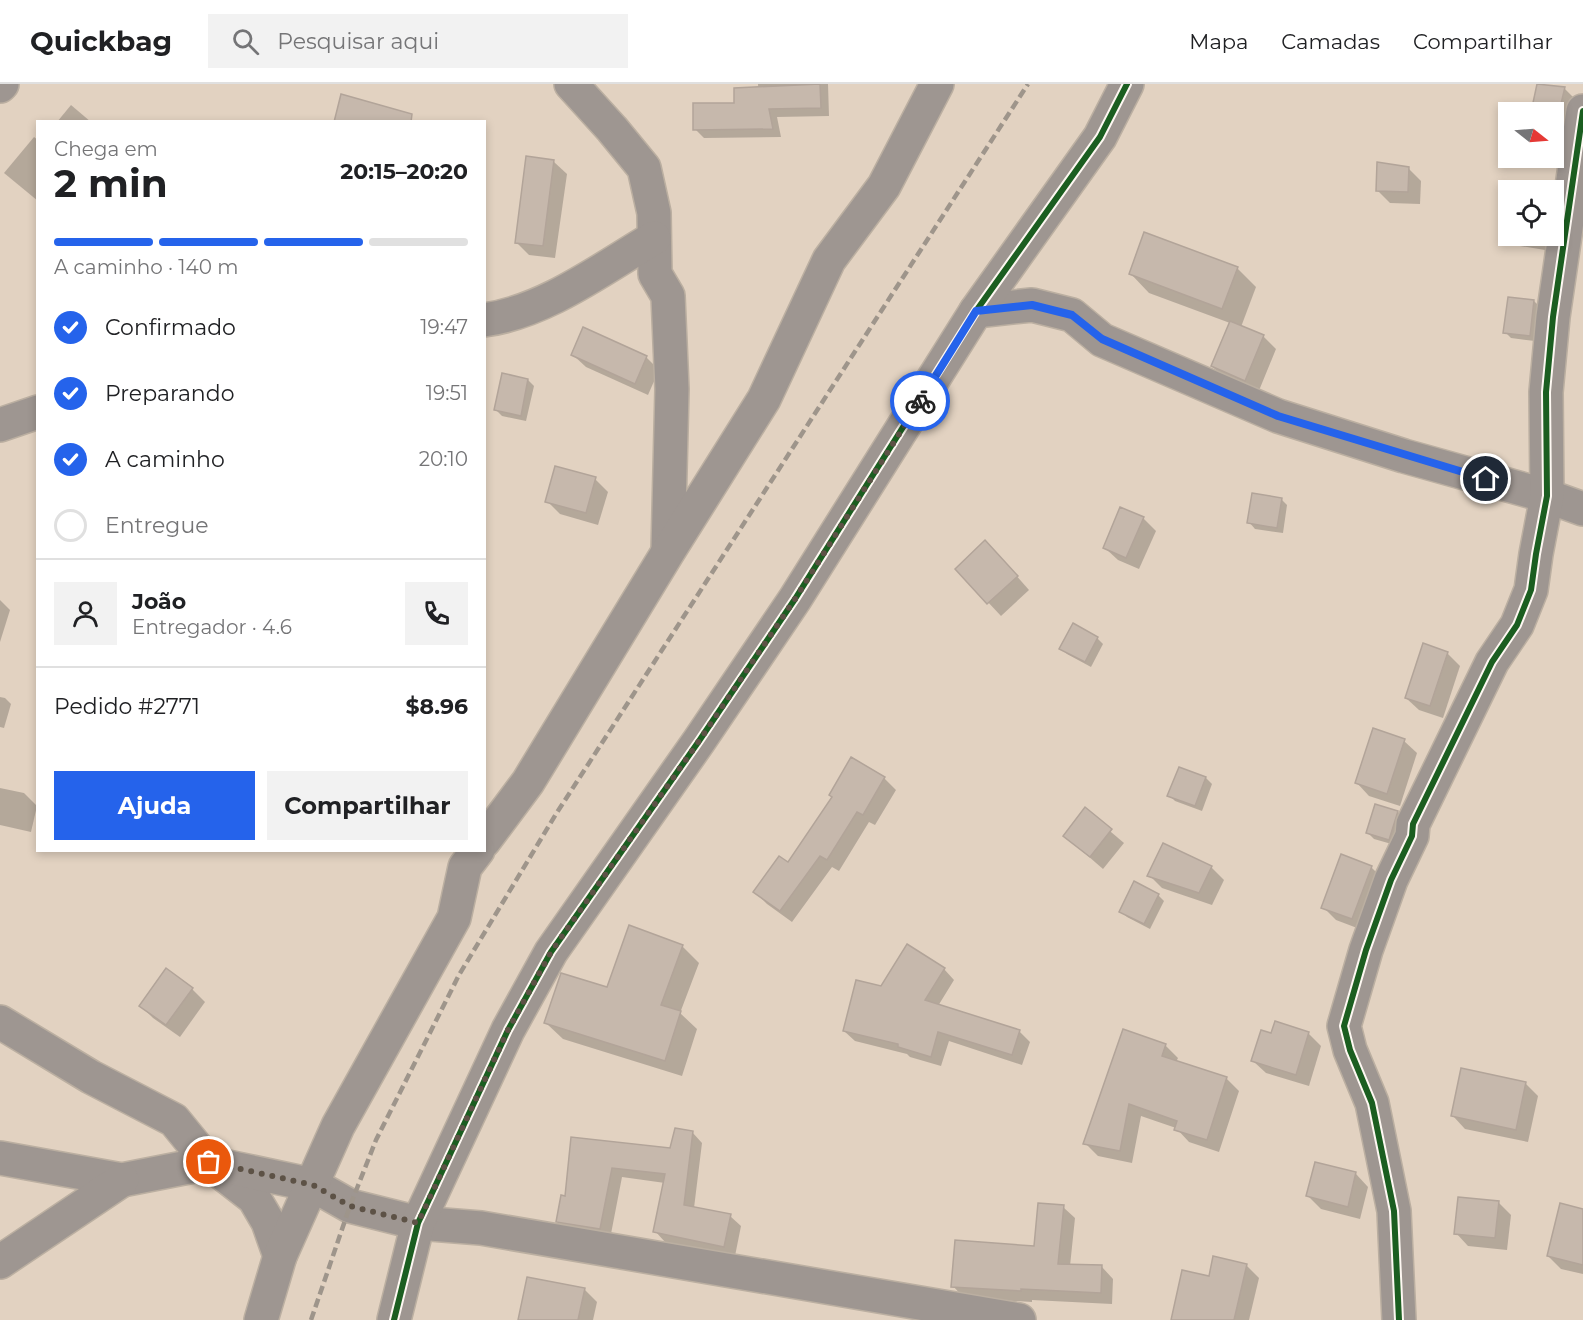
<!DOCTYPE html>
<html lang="pt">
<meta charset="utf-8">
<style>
body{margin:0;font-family:Montserrat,sans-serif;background:#f2f2f2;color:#202124;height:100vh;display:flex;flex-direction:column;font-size:22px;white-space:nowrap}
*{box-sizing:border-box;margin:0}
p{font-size:20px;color:#757577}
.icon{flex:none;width:33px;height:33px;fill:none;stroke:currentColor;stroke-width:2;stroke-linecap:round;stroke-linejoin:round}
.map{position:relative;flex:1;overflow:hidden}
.sheet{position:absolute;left:36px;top:36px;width:450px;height:732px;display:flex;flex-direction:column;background:#fff;border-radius:0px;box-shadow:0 3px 9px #0003}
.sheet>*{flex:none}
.needle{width:39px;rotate:107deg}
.controls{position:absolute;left:1498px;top:18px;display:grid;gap:12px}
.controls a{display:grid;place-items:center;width:66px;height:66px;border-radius:0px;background:#fff;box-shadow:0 3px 9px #0003;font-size:30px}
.pin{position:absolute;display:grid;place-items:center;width:51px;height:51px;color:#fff;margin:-26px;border:3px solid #fff;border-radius:50%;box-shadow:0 2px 6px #0007}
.courier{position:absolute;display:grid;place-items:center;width:60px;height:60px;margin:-30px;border:4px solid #2563eb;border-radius:50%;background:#fff;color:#222;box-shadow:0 2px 8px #0007}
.headline em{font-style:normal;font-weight:700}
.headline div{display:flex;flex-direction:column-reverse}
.headline{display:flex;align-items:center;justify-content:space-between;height:102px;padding:0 18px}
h1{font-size:39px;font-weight:700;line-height:45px}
.bar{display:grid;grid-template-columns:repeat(4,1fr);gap:9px 6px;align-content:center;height:72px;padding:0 18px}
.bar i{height:8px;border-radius:4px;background:#e0e0e0}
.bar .on{background:#2563eb}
.bar p{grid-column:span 4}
.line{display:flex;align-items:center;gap:15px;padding:0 18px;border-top:2px solid #e0e0e0}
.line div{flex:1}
.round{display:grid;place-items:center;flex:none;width:63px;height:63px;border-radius:0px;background:#f2f2f2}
ol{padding:0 18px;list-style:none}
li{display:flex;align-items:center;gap:18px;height:66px}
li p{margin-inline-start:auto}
li .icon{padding:6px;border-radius:50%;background:#2563eb;color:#fff;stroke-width:4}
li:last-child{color:#757577}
li i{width:33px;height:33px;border:3px solid #e0e0e0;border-radius:50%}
.button{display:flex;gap:12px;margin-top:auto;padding:12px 18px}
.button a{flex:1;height:69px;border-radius:0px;background:#2563eb;color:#fff;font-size:24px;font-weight:700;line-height:69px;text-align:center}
.button a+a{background:#f2f2f2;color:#202124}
header{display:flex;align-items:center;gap:36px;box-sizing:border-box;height:84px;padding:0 30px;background:#fff;border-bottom:2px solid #e0e0e0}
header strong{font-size:28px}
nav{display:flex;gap:33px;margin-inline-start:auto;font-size:21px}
.search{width:420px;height:54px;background:#f2f2f2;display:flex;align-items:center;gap:15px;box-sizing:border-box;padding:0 21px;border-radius:0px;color:#757577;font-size:22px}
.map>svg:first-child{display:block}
.shadow{fill:#0003}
.building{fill:#c6b8ac;stroke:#b2a499;stroke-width:1.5}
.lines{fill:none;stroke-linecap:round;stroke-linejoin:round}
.minor-casing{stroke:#bbafa1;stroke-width:36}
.minor{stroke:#9e9691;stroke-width:33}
.rail{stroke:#9e958b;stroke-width:4.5;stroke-dasharray:9 4.5;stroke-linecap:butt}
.cycleway-casing{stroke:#fef8f2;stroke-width:10}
.cycleway{stroke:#1b5e20;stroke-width:6}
.done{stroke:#5d5246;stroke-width:6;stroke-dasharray:0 10.8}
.route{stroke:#2563eb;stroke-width:8}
</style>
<header>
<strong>Quickbag</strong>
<div class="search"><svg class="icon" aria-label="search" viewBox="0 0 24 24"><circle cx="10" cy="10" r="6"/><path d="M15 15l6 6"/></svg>Pesquisar aqui</div>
<nav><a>Mapa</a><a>Camadas</a><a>Compartilhar</a></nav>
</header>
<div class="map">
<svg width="1583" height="1236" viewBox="0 0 1583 1236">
<rect width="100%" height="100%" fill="#e2d2c1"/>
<!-- shadow -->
<g class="shadow">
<polygon points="758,0 828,0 829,32 777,33 781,53 704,54 695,45 759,20"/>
<polygon points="1538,0 1564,4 1577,17 1567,62 1554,60 1554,28 1532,28"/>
<polygon points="71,21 91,38 57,38"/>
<polygon points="34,53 38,56 38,117 4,89"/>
<polygon points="554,78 567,90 555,174 529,171 516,158"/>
<polygon points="1408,84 1421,97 1420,120 1390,119 1377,106"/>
<polygon points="1509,100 1546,106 1509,106 1509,152 1553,152 1551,167 1514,161 1501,149"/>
<polygon points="1237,184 1256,203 1241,243 1263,252 1276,265 1258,309 1225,295 1212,282 1230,239 1149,209 1130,189"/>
<polygon points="1534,217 1540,223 1535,257 1511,254 1505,248"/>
<polygon points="573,271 646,273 659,286 648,311 586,283"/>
<polygon points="528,296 534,302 526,337 502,332 496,326"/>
<polygon points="595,395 608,408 598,441 560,430 547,417"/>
<polygon points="1281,415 1287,421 1283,449 1255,445 1249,438"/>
<polygon points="1143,434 1156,447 1139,485 1118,476 1105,464"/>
<polygon points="998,471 1029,506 1001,532 957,485"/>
<polygon points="0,516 10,526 0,558"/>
<polygon points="1097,554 1103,560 1091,583 1067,570 1061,564"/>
<polygon points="1447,569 1460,582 1443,634 1419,626 1406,614"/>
<polygon points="0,613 5,614 11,620 4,644 0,643"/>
<polygon points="1404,657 1417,669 1400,722 1369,712 1357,699"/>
<polygon points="851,675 884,694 896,706 875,741 869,738 839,787 832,783 792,838 767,820 755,808 789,781 834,714"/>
<polygon points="1180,685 1206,694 1212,700 1202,727 1175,717 1169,711"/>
<polygon points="0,704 24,709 37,722 31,748 0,741"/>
<polygon points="1376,722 1398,728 1404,734 1395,761 1374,755 1368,749"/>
<polygon points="1085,726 1124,759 1103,785 1065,752"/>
<polygon points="1211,783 1224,796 1212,821 1162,804 1149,791"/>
<polygon points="1371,783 1384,796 1365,847 1336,836 1323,823"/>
<polygon points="1158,811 1164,817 1150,845 1127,833 1121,827"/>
<polygon points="682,862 699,879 680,929 697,945 682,992 563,955 546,939"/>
<polygon points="944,885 954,896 938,922 1019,947 1030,958 1022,981 949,957 941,982 910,973 907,970 855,957 844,947 881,904"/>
<polygon points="192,905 205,918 180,953 153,934 141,922"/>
<polygon points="1308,949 1321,962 1309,1002 1266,989 1253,977"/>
<polygon points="1165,961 1178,974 1176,978 1226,994 1239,1007 1219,1068 1189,1058 1176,1044 1141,1032 1132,1079 1098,1072 1085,1059"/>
<polygon points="1525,999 1538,1012 1528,1058 1465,1045 1453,1032"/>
<polygon points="692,1048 702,1059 694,1124 730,1132 741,1142 735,1172 665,1158 655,1147 665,1099 622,1093 610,1155 568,1148 557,1137 566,1113 573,1054 672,1066"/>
<polygon points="1316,1080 1356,1090 1368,1103 1360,1135 1321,1125 1308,1112"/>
<polygon points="1498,1118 1511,1131 1507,1166 1468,1162 1456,1149"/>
<polygon points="1063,1123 1075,1134 1070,1182 1102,1183 1113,1195 1112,1220 1032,1216 1032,1218 964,1214 953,1202 1035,1164"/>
<polygon points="1583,1127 1583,1190 1561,1185 1548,1172"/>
<polygon points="1246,1181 1259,1194 1249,1236 1173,1236"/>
<polygon points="584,1205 597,1218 593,1236 523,1236"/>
</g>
<!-- building -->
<g class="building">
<polygon points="820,0 821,24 769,25 773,45 693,46 693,19 734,19 734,4"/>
<polygon points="1537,0 1565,3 1559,28 1531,28"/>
<polygon points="341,10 412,30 411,38 334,38"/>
<polygon points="526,72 554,76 543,162 515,159"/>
<polygon points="1377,78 1409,83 1408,108 1376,107"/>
<polygon points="1508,99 1546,105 1546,106 1509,106 1509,151 1500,149"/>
<polygon points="1144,148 1238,183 1222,225 1129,190"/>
<polygon points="1508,213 1534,216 1530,252 1503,249"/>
<polygon points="1230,237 1264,251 1245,297 1211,282"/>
<polygon points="583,243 647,272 635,300 571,271"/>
<polygon points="502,289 528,295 521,332 494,326"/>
<polygon points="555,382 596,393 586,429 545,418"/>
<polygon points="1252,409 1282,414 1277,444 1247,439"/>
<polygon points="1120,423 1144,433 1126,474 1103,464"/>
<polygon points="985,456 1018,492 987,520 955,485"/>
<polygon points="1073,539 1098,553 1085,578 1059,565"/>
<polygon points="1423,559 1448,568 1430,622 1405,614"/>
<polygon points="1373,644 1405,655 1387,710 1355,699"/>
<polygon points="851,673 885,693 863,731 857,728 827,776 820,772 780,827 753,808 779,772 788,778 832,713 829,711"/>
<polygon points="1179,683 1206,693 1195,722 1167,712"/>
<polygon points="1375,720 1398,727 1389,756 1366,749"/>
<polygon points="1085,723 1112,745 1090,773 1063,752"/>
<polygon points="1163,759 1212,782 1199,809 1147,792"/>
<polygon points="1341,770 1372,782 1352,835 1321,824"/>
<polygon points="1134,797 1159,810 1144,840 1119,828"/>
<polygon points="629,841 683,861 661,921 681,927 665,977 544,939 561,889 607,903"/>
<polygon points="907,860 945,884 925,916 1020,946 1012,971 938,948 931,973 898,963 898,960 843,947 856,896 881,902"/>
<polygon points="166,884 193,904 166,941 139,922"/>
<polygon points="1275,937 1309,948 1296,991 1251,977 1261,946 1271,949"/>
<polygon points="1123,945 1166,960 1162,972 1227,993 1207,1056 1174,1046 1177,1037 1129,1020 1120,1067 1083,1060"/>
<polygon points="1461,984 1526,998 1516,1046 1451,1032"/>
<polygon points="675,1044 693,1047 684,1121 731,1130 724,1163 653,1148 665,1090 612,1084 600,1145 556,1138 561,1111 565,1112 571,1053 670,1064"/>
<polygon points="1315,1078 1356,1088 1348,1123 1306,1112"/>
<polygon points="1458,1113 1499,1117 1495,1154 1454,1150"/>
<polygon points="1038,1119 1064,1121 1058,1180 1102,1181 1101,1209 1021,1205 1021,1207 951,1203 955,1156 1034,1162"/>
<polygon points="1560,1119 1583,1125 1583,1181 1547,1172"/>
<polygon points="1213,1172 1247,1180 1234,1236 1171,1236 1182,1186 1209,1192"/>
<polygon points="527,1193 585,1204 578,1236 518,1236"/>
</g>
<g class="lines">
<!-- minor casing -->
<g class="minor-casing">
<g id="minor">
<polyline points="571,0 612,45 644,84 654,129 655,190 668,212 672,305 668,467"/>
<polyline points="0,2 2,0"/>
<polyline points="976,227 1032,221 1072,231 1102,256 1278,332 1404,372 1547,412 1583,425"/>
<path d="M484,236C545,228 603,184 654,154"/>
<polyline points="0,341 38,328"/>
<polyline points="484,757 528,698 668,468 764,315 829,176 884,102 937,0"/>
<polyline points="0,938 91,993 174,1036 209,1079 254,1114 268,1138 280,1172"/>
<polyline points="0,1074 122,1096 209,1079 313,1101 350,1122 418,1139 481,1144 1019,1236"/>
<polyline points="0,1178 122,1096"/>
<polyline points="261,1236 280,1172 338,1042 454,834 465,783 478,766"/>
<polyline points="394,1236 418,1139 508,946 551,868 699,657 795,515 976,227 1100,53 1127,0"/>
<polyline points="1399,1236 1394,1127 1372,1019 1350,966 1344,942 1366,866 1391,796 1412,752 1413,740 1492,578 1517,541 1531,506 1536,470 1547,412 1546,308 1553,233 1583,27"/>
</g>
</g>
<!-- minor -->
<use href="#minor" class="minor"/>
<!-- rail -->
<polyline class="rail" points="311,1236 350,1122 376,1056 459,891 556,730 1028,0"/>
<!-- cycleway casing -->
<g class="cycleway-casing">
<g id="cycleway">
<polyline points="394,1236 418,1139 508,946 551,868 699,657 795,515 976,227 1100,53 1127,0"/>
<polyline points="1399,1236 1394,1127 1372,1019 1350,966 1344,942 1366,866 1391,796 1412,752 1413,740 1492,578 1517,541 1531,506 1536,470 1547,412 1546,308 1553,233 1583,27"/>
</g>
</g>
<!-- cycleway -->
<use href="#cycleway" class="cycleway"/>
</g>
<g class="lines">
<!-- done -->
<polyline class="done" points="209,1078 313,1101 350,1122 418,1139 508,946 551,868 699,657 795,515 920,317"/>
<!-- route -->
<polyline class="route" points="920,317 976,227 1032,221 1072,231 1102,255 1278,332 1486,395"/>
</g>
</svg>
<div class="controls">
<a><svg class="needle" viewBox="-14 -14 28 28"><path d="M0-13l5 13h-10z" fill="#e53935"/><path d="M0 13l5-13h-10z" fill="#757577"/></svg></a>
<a><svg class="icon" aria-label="locate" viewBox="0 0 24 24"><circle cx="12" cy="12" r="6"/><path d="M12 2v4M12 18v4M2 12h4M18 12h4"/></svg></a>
</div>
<div class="pin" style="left:209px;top:1078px;background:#ea580c"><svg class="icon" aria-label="bag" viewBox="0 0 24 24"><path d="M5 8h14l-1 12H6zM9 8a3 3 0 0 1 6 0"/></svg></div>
<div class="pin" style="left:1486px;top:395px;background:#1f2937"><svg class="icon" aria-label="home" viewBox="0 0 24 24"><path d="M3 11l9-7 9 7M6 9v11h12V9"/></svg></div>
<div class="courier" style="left:920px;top:317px"><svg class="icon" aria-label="bike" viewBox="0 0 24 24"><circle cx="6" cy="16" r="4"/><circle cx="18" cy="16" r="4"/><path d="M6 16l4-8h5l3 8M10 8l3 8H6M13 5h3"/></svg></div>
<section class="sheet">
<div class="headline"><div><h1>2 min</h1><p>Chega em</p></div><em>20:15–20:20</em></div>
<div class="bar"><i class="on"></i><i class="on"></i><i class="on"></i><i></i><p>A caminho · 140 m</p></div>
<ol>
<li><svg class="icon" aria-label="check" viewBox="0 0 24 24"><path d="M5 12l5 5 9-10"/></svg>Confirmado<p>19:47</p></li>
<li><svg class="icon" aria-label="check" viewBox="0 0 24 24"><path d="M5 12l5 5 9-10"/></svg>Preparando<p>19:51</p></li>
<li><svg class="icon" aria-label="check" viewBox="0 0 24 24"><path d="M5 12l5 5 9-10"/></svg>A caminho<p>20:10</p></li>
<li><i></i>Entregue</li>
</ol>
<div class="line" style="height:108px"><a class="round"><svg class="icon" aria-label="person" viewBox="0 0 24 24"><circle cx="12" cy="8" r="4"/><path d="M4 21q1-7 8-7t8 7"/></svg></a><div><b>João</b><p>Entregador · 4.6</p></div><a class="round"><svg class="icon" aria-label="phone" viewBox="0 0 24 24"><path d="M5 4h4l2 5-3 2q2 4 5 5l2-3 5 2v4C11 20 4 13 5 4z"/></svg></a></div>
<div class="line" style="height:78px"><div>Pedido #2771</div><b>$8.96</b></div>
<div class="button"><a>Ajuda</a><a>Compartilhar</a></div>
</section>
</div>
